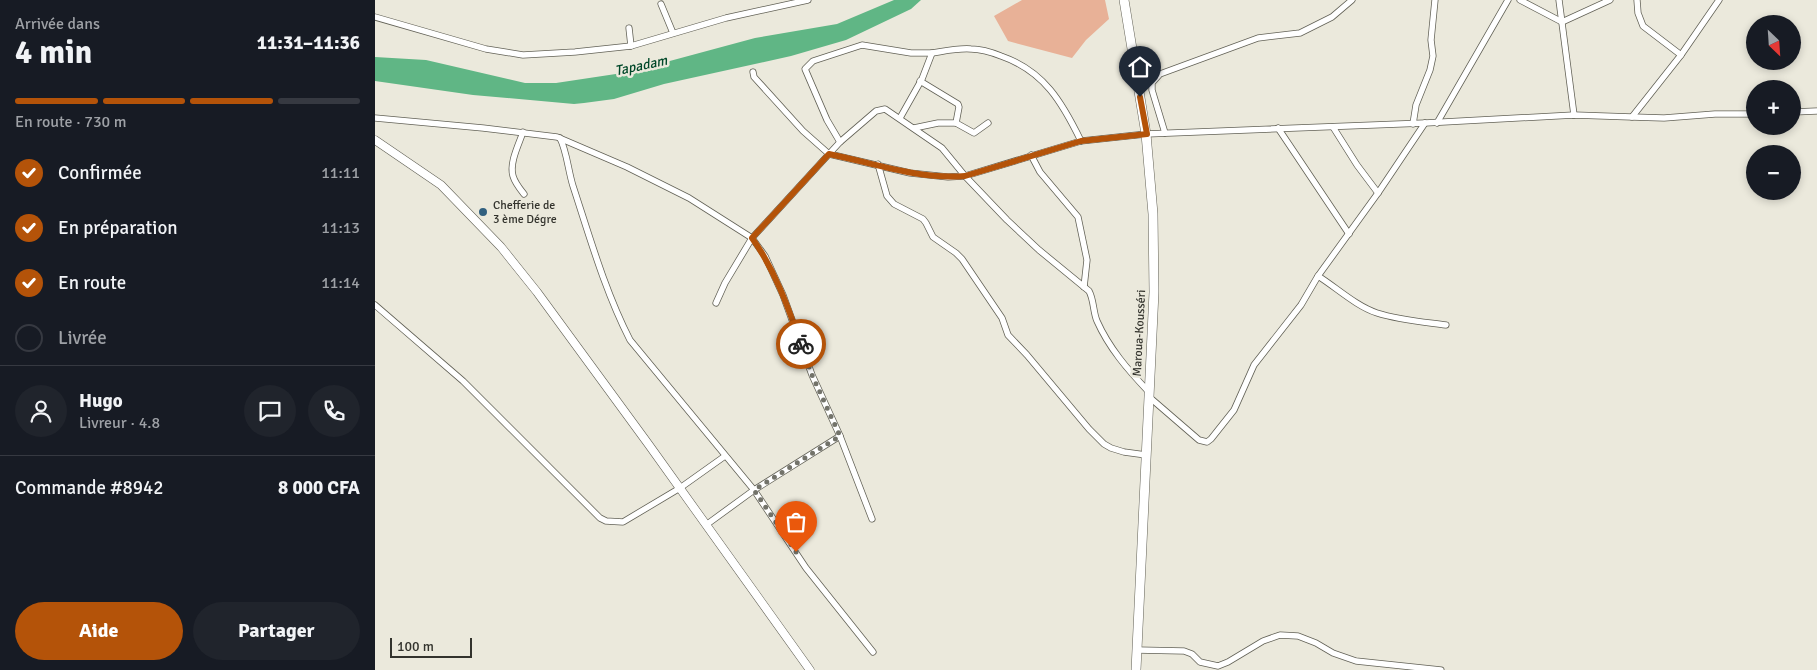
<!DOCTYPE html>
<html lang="fr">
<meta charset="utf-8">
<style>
body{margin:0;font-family:Signika,sans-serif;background:#20242c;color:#f1f3f6;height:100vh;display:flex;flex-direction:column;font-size:19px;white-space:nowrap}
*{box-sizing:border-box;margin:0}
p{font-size:16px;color:#9ea1a6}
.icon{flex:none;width:28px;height:28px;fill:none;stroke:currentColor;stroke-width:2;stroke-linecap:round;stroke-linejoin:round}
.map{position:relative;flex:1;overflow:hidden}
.panel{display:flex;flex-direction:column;background:#171b24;width:375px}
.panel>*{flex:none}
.needle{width:32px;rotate:155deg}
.controls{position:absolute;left:1371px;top:15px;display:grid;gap:10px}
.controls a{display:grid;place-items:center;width:55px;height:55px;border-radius:50%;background:#171b24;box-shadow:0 2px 8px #0003;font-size:25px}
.scale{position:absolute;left:15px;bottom:12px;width:82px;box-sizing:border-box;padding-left:5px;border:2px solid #33332d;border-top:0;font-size:14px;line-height:18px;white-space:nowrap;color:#33332d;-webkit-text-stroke:4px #ebe9dc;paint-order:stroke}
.pin{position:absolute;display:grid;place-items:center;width:42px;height:42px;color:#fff;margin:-51px -21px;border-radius:50% 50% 50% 0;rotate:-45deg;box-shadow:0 0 5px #0007}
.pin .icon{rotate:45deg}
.courier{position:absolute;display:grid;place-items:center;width:50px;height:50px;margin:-25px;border:4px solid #b45309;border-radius:50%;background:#fff;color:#222;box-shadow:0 1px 6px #0007}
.head em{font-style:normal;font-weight:800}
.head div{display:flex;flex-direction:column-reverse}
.head{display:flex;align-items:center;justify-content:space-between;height:85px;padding:0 15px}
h1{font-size:32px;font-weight:800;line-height:38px}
.bar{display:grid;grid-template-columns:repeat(4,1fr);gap:8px 5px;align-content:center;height:60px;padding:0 15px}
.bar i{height:6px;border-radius:4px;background:#363941}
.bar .active{background:#b45309}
.bar p{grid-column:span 4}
.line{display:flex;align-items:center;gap:12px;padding:0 15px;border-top:1px solid #363941}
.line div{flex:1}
.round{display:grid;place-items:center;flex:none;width:52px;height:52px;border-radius:26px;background:#20242c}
ol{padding:0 15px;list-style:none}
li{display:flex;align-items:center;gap:15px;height:55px}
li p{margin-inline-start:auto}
li .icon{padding:5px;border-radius:50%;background:#b45309;color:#fff;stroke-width:4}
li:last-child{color:#9ea1a6}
li i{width:28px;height:28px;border:2px solid #363941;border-radius:50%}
.button{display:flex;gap:10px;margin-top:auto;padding:10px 15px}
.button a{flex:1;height:58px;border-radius:30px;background:#b45309;color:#fff;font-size:20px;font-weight:800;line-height:58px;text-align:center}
.button a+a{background:#20242c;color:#f1f3f6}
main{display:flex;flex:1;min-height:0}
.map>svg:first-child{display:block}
.green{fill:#e8b197}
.water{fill:#60b685}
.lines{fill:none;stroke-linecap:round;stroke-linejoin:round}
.minor-casing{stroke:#626156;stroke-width:7}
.major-casing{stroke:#626156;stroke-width:9}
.highway-casing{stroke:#626156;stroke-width:10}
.minor{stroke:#fff;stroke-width:5.5}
.major{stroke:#fff;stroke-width:8}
.highway{stroke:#fff;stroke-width:9}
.done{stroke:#73736a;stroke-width:5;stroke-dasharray:0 9}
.route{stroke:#b45309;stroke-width:6}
.poi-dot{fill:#31607f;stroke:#ebe9dc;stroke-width:2}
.labels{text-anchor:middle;stroke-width:5;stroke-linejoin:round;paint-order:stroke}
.poi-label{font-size:12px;fill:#33332d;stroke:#ebe9dc;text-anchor:start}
.street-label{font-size:12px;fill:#33332d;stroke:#ebe9dc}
.water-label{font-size:14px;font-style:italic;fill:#004829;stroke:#ebe9dc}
</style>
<main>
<section class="panel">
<div class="head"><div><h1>4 min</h1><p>Arrivée dans</p></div><em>11:31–11:36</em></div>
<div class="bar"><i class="active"></i><i class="active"></i><i class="active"></i><i></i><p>En route · 730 m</p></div>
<ol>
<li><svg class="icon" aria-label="check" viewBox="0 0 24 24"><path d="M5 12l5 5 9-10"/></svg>Confirmée<p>11:11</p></li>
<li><svg class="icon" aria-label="check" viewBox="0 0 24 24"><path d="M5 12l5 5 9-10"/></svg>En préparation<p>11:13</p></li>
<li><svg class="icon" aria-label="check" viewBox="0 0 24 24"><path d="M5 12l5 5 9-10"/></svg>En route<p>11:14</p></li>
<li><i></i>Livrée</li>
</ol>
<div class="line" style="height:90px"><a class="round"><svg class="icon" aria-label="person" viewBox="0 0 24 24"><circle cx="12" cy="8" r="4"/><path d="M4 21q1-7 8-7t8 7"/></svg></a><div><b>Hugo</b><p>Livreur · 4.8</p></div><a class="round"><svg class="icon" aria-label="chat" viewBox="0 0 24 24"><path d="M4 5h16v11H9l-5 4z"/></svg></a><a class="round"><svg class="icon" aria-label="phone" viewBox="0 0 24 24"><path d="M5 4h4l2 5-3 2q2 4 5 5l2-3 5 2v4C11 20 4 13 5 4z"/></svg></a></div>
<div class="line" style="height:65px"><div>Commande #8942</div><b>8 000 CFA</b></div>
<div class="button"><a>Aide</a><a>Partager</a></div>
</section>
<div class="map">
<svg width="1442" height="670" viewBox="0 0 1442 670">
<rect width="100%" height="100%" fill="#ebe9dc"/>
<!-- green -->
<polygon class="green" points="647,0 730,0 734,19 711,40 697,58 633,41 619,16"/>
<!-- water -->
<polygon class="water" points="519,0 546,0 536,9 471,40 416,56 289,84 239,99 209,103 199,104 98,95 0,81 0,57 51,60 150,83 181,83 254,72 380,38 462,24"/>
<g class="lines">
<!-- minor casing -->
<g class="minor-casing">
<g id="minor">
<polyline points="1145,0 1187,22 1235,0"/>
<polyline points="1184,0 1199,115"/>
<polyline points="1262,0 1263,13 1268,26 1306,55"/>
<polyline points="286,4 298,33"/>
<polyline points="0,17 111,49 148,55 200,52 256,46 351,18 433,0"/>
<polyline points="254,28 256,46"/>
<path d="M557,53C570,51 583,48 596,49C606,49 616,52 626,56C669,71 687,102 706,141"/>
<polyline points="378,72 379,77 428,131 454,154 535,173 573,177 590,176 706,141 771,134 1050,123 1199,115 1257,117 1306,55 1344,0"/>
<polyline points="545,81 583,104 584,107 581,123"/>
<polyline points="1418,112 1442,111"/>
<polyline points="1257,117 1289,118 1340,114 1380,114"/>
<polyline points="0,118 108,128 182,137 252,167 314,198 377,238 390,256 408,295 437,375 465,436 497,519"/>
<polyline points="1062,123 1133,0"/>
<polyline points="1038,124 1041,105 1055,70 1058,56 1056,40 1060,0"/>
<polyline points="958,127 982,165 1003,193"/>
<polyline points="539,128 563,123 581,123 599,133 613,123"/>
<polyline points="903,128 974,234"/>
<path d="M148,132C144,144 134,163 138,176C140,183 145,189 149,194"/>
<polyline points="790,133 777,90 777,83 785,74 883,38 925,33 957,17 977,0"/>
<path d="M185,138C192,152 193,170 198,186C215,238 230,291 255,340L379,490L431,568L498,652"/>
<polyline points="465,142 452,120 430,69 438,61 487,45 536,53 557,53 547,79 525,118"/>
<polyline points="656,155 665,172 703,217 712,260 709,287"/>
<polyline points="503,164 512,196 519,204 548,219 551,223 558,237 581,253 587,259 627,318 633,335 652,355 714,429 729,444 736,448 749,452 771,455"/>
<path d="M943,276C962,288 981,306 1002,313C1024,320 1049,322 1071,325"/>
<path d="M341,303L350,283L377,238L465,142L501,111L510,109L567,148L590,176L632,220L664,250L714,291C719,300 718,312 722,321C734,348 753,370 773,391"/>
<polyline points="0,305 88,381 225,518 231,521 248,522 305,488 350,456"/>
<polyline points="773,396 824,440 832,442 836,439 859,410 879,365 926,305 943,276 1003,193 1050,123"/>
<polyline points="331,525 379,490 465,436"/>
<polyline points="762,650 809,651 817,654 825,662 843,666 853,662 888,641 905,635 923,636 941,643 958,653 981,661 1066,670"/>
</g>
</g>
<!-- major casing -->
<g class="major-casing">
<polyline id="major" points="0,140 66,185 126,247 162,292 274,445 435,670"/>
</g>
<!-- highway casing -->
<g class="highway-casing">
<polyline id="highway" points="749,0 771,134 778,214 779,292 761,670"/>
</g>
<!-- minor -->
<use href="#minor" class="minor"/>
<!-- major -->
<use href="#major" class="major"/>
<!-- highway -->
<use href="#highway" class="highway"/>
</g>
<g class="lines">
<!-- done -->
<polyline class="done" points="421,552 379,490 465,436 437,375 426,344"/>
<!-- route -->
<path class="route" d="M426,344C413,307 400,270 377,238L454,154C498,163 545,180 590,176L706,141L772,134L765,97"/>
</g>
<!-- markers -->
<circle class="poi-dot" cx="108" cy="212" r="5"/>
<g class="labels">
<!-- poi labels -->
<g class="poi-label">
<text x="118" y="209">Chefferie de<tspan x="118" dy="14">3 ème Dégre</tspan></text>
</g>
<!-- street labels -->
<g class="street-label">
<text transform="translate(764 333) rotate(-87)" y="4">Maroua-Kousséri</text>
</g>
<!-- water labels -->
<g class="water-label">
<text transform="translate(266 65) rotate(-12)" y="5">Tapadam</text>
</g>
</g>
</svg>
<div class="controls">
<a><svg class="needle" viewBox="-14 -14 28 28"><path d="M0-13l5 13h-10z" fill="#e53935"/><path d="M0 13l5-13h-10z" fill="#9ea1a6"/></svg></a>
<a>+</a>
<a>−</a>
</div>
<div class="scale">100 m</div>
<div class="pin" style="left:421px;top:552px;background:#ea580c"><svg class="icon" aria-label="bag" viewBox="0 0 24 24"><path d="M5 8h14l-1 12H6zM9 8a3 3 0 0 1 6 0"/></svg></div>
<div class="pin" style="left:765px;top:97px;background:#1f2937"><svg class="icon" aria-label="home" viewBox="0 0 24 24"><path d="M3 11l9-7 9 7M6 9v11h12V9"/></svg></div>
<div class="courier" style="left:426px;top:344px"><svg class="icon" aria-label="bike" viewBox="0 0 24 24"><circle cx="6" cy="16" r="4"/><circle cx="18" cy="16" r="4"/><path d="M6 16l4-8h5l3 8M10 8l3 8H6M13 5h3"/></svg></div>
</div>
</main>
